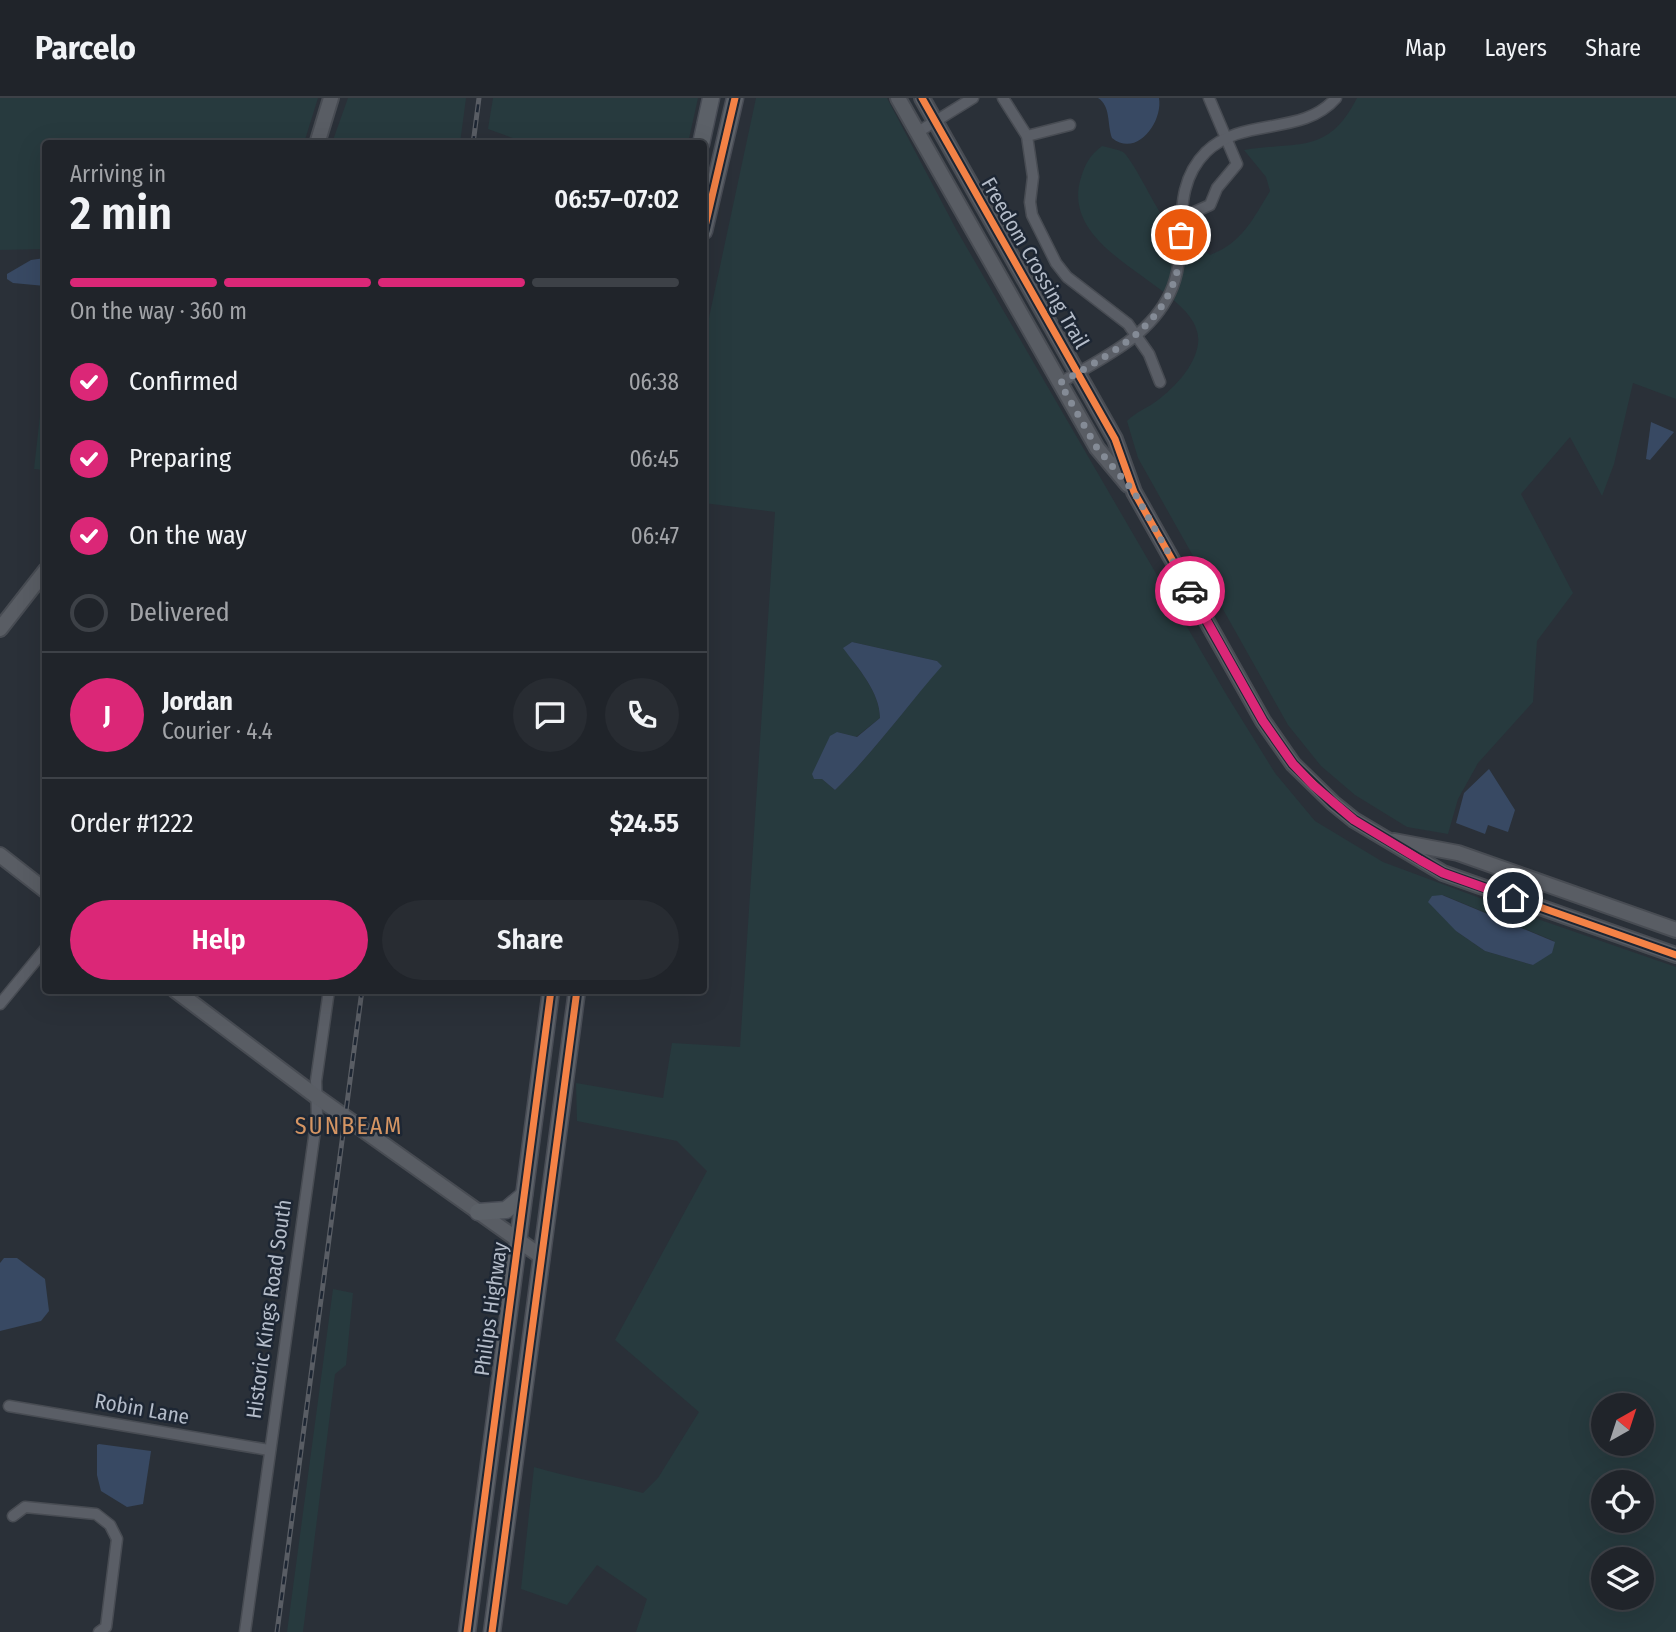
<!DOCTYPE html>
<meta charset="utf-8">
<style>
body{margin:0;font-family:"Fira Sans Condensed",sans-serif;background:#282c32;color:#f1f3f6;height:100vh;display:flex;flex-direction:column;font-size:26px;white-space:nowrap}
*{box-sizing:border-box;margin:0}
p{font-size:23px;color:#a2a4a8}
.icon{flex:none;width:38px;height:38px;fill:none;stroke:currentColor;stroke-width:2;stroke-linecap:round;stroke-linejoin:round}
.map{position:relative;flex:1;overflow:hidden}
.sheet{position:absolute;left:42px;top:42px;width:665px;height:854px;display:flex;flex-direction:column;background:#20242a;border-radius:7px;box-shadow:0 7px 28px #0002,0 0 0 2px #3d4147}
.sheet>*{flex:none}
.needle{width:46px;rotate:39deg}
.tools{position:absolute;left:1591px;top:1295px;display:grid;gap:14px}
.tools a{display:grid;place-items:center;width:63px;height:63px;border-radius:50%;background:#20242a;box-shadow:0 7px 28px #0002,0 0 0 2px #3d4147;font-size:35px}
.pin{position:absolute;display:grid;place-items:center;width:60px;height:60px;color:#fff;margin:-30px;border:4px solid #fff;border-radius:50%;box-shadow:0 2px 7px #0007}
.courier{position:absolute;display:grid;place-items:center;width:70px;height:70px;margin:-35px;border:5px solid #db2777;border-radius:50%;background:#fff;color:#222;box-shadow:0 2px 9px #0007}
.head em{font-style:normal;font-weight:600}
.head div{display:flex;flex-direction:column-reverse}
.head{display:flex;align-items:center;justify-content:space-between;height:119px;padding:0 28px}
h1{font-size:46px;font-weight:600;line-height:52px}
.bar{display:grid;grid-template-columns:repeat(4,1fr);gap:10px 7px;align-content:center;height:84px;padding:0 28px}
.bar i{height:9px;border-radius:5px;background:#3d4147}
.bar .on{background:#db2777}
.bar p{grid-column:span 4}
.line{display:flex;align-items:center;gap:18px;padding:0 28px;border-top:2px solid #3d4147}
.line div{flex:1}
.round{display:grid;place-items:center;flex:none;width:74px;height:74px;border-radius:37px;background:#282c32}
ol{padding:0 28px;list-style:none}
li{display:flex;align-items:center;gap:21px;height:77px}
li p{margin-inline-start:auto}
li .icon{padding:7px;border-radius:50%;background:#db2777;color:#fff;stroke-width:4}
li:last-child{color:#a2a4a8}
li i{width:38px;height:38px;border:4px solid #3d4147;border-radius:50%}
.action{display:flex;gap:14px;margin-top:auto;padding:14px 28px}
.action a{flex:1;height:80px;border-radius:42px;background:#db2777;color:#fff;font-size:28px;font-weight:600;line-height:80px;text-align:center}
.action a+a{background:#282c32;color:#f1f3f6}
header{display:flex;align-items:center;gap:42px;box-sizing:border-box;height:98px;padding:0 35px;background:#20242a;border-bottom:2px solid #3d4147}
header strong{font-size:33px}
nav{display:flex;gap:38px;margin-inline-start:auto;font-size:24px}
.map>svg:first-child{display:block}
.green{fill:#273a3e;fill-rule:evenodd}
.water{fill:#384963}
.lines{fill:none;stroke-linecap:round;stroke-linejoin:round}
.street-casing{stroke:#484c53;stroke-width:13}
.secondary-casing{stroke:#484c53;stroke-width:18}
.primary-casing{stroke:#484c55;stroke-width:19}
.street{stroke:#5a5e66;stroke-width:10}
.secondary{stroke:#595d64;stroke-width:14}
.primary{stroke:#5c6168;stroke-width:16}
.rail-casing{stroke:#595d64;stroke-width:5}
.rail{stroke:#1d2633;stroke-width:2.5;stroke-dasharray:8;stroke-linecap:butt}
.cycleway-casing{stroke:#1d2633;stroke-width:11}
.cycleway{stroke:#f48246;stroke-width:7}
.done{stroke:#848b96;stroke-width:7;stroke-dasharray:0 12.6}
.route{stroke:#db2777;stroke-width:9}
.labels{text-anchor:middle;stroke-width:5;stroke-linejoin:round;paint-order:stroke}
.street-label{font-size:21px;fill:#b4bcc9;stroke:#1d2633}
.quarter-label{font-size:24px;letter-spacing:2px;fill:#d59563;stroke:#1d2633}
</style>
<header>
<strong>Parcelo</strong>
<nav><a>Map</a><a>Layers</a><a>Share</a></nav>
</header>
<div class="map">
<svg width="1676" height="1534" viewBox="0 0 1676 1534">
<rect width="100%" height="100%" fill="#2a3038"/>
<!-- green -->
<g class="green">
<polygon points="0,0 318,0 304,45 46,46 45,151 0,152"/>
<polygon points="348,0 466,0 460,45 332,45"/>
<polygon points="493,0 698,0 688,45 526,45 488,31"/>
<path d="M756,0H887L956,131L1226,596L1275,675L1315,723L1383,764L1512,812L1676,869V1534H636L647,1501L597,1467L567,1507L521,1491L534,1369C570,1380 607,1385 643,1395L658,1380L699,1314L615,1242L707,1073L677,1043L577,1023L576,985L663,1000L672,945L740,949L775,414L704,405V243ZM852,544L937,563L941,568C906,609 874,654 835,692L822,681L837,634L856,639L880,620C880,594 858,571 844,550ZM1443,797L1554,843L1533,867L1485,853L1456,833ZM1603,1307H1642V1346H1603ZM1603,1384H1642V1423H1603ZM1603,1461H1642V1500H1603Z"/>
<path d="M1357,0H1676V301L1633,285L1614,366L1602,398L1570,339L1521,396L1573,495L1537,543L1533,604L1478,665L1458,701L1448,736L1407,729L1355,697L1321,668L1288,627L1138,360L1127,323C1137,313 1148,310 1158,302C1175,289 1195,268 1198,246C1206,190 1060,161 1080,83C1085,66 1089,58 1102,48C1109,50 1117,51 1123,54C1131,59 1155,108 1163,119C1174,134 1195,147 1210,157C1242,145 1253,121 1270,93L1266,79L1244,52C1299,43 1328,57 1357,0Z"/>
<polygon points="45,274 46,274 45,372 34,371"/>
<polygon points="333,1191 353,1195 346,1267 335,1276 303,1534 287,1534"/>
</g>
<!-- water -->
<g class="water">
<path d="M1098,0H1159C1163,24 1137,60 1112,40C1107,26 1111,8 1098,0Z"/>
<polygon points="45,160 45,188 13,185 7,181 7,176 31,162"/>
<polygon points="1651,324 1674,334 1650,362 1646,361"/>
<path d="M852,544L937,563L942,568C906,609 874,654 835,692L822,681H814L812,676L830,638L837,634L857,639L880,620C880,594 858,570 843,550Z"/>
<polygon points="1489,671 1515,712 1508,734 1488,727 1485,736 1456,725 1464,695"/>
<polygon points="1442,797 1555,844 1552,855 1533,867 1485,853 1456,833 1428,804 1432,798"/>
<polygon points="4,1160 17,1160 45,1181 49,1213 41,1223 0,1233 0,1165"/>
<polygon points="99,1346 151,1353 143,1406 127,1409 101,1393 97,1377 97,1347"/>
</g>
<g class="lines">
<!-- street casing -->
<g class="street-casing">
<g id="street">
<polyline points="1003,0 1027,38 1033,79 1030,104 1032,117 1056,165 1067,179 1128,226 1149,256 1160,284"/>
<polyline points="918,34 973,0"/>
<polyline points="1027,38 1070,27"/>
<polyline points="1181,120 1210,107 1217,90 1237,66 1209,0"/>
<path d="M1060,285C1100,261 1149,240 1170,195C1192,149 1166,94 1206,54C1243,18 1302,39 1336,0"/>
<polyline points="0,906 46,850"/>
<polyline points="9,1308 269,1352"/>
<polyline points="13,1418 25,1409 96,1416 110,1427 117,1441 106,1529 99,1534"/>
<polyline points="245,1534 317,1018 316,983 329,892"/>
</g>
</g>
<!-- secondary casing -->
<g class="secondary-casing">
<g id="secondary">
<polyline points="898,0 1097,350 1128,387"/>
<polyline points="922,0 1115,341 1134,394 1263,623 1293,666 1333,705 1354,722 1443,775 1676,857"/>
<polyline points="317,46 331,0"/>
<polyline points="0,531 46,472"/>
<polyline points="1394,743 1458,755 1676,832"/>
<polyline points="0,757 46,793"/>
<polyline points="175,892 317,999 542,1159"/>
</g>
</g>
<!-- primary casing -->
<g class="primary-casing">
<g id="primary">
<polyline points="701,46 711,0"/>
<polyline points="704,133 735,0"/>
<polyline points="478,1114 506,1112 524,1097"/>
<polyline points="467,1534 551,892"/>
<polyline points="492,1534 577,892"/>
</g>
</g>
<!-- street -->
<use href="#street" class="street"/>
<!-- secondary -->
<use href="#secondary" class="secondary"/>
<!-- primary -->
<use href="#primary" class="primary"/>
<!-- rail casing -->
<g class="rail-casing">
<g id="rail">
<polyline points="473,46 479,0"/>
<polyline points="277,1534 362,892"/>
</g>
</g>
<!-- rail -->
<use href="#rail" class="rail"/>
<!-- cycleway casing -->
<g class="cycleway-casing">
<g id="cycleway">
<polyline points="922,0 1115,341 1134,394 1263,623 1293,666 1333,705 1354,722 1443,775 1676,857"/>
<polyline points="704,133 735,0"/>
<polyline points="467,1534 551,892"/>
<polyline points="492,1534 577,892"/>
</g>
</g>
<!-- cycleway -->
<use href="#cycleway" class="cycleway"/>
</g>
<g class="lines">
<!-- done -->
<path class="done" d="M1181,137C1182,220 1124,248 1060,285L1097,350L1134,394L1190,493"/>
<!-- route -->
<polyline class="route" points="1190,493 1263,623 1293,666 1313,687 1354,722 1420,762 1443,775 1513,800"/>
</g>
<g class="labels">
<!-- street labels -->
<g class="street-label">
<text transform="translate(1035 165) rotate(60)" y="7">Freedom Crossing Trail</text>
<text transform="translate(269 1211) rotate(-82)" y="7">Historic Kings Road South</text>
<text transform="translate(491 1211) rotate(-82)" y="7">Philips Highway</text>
<text transform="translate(142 1311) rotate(10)" y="7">Robin Lane</text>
</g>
<!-- quarter labels -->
<g class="quarter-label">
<text x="349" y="1036">SUNBEAM</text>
</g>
</g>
</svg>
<div class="tools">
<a><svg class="needle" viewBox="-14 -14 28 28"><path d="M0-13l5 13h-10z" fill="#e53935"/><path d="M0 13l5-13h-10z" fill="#a2a4a8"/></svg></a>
<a><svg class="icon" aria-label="locate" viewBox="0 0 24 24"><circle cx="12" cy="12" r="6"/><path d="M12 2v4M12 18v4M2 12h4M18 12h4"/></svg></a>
<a><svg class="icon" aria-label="layers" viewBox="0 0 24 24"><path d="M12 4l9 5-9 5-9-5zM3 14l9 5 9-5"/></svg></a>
</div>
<div class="pin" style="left:1181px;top:137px;background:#ea580c"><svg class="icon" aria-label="bag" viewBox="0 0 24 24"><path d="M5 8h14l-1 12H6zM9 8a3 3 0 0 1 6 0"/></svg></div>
<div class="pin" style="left:1513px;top:800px;background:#1f2937"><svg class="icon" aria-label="home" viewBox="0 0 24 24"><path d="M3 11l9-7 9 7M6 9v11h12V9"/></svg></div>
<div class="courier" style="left:1190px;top:493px"><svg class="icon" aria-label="car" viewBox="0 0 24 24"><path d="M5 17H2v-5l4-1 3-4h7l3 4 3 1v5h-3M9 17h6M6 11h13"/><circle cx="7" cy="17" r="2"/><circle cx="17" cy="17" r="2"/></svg></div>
<section class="sheet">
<div class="head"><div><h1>2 min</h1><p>Arriving in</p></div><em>06:57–07:02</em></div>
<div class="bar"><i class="on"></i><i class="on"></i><i class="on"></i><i></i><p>On the way · 360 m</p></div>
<ol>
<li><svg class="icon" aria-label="check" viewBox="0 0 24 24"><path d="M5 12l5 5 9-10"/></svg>Confirmed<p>06:38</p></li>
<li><svg class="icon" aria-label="check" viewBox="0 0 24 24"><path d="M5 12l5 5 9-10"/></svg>Preparing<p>06:45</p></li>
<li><svg class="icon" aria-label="check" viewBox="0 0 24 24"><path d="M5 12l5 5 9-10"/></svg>On the way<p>06:47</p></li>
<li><i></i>Delivered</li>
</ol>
<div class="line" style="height:126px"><b class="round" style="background:#db2777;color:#fff">J</b><div><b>Jordan</b><p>Courier · 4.4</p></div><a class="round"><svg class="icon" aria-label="chat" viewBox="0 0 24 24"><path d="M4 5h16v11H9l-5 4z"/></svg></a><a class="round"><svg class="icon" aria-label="phone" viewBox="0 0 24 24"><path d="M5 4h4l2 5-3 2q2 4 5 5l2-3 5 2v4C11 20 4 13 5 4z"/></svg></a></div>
<div class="line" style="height:91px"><div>Order #1222</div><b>$24.55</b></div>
<div class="action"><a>Help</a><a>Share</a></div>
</section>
</div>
